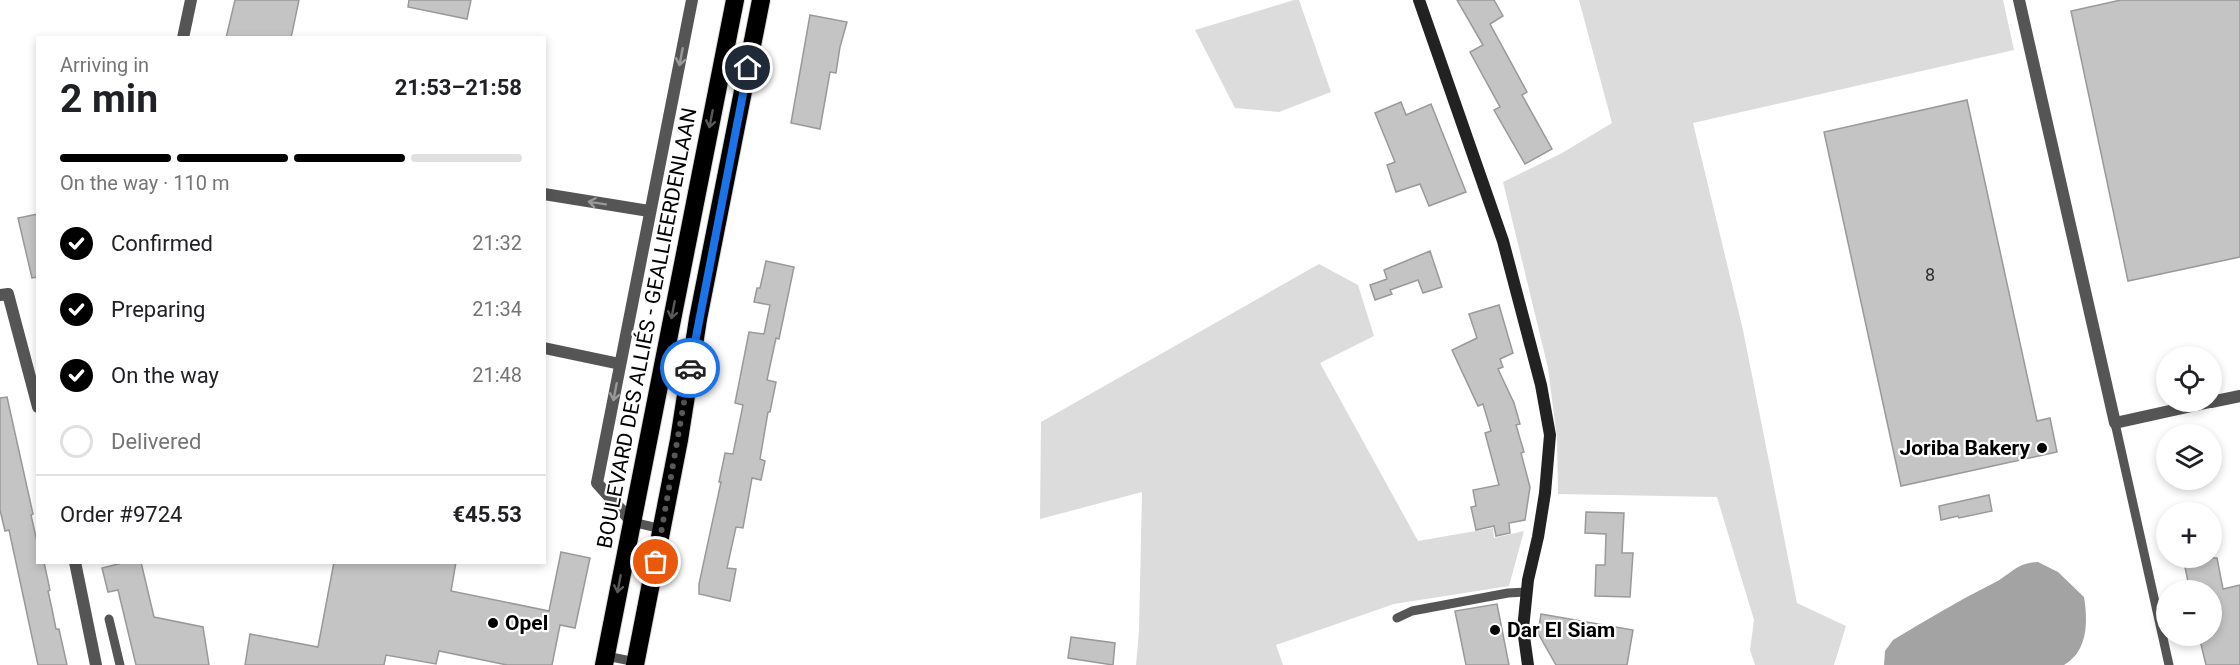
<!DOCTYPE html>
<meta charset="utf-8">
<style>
body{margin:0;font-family:Roboto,sans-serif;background:#f6f6f6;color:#202124;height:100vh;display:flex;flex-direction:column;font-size:22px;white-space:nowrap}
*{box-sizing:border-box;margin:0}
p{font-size:20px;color:#757577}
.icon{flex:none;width:33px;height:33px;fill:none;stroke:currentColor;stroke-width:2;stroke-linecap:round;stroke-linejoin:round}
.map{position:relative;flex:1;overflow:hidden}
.side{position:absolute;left:36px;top:36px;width:510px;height:528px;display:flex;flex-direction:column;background:#fff;border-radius:0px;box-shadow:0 3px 9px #0003}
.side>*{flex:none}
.fabs{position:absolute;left:2156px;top:346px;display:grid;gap:12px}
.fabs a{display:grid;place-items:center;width:66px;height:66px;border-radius:50%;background:#fff;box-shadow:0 3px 9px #0003;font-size:30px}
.pin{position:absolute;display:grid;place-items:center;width:51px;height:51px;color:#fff;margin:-26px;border:3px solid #fff;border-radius:50%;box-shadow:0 2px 6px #0007}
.courier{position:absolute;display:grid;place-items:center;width:60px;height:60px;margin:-30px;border:4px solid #1a73e8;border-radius:50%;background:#fff;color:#222;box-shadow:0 2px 8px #0007}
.headline em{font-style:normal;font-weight:700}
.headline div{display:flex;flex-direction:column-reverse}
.headline{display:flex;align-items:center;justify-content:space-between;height:102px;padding:0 24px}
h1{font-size:39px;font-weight:700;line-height:45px}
.bar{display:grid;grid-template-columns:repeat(4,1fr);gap:9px 6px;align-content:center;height:72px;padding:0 24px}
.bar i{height:8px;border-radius:4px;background:#e0e0e0}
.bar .selected{background:#000}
.bar p{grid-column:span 4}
.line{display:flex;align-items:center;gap:15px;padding:0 24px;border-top:2px solid #e0e0e0}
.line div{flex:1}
ol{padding:0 24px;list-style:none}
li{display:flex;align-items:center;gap:18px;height:66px}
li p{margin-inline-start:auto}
li .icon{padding:6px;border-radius:50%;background:#000;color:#fff;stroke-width:4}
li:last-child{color:#757577}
li i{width:33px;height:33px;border:3px solid #e0e0e0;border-radius:50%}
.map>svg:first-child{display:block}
.green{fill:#dcdcdc}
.water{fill:#a3a3a3}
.building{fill:#c4c4c4;stroke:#999;stroke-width:1.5}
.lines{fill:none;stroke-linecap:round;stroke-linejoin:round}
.highway-casing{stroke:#dbdbdb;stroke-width:20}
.lane{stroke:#555;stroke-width:9}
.street{stroke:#555;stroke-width:12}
.secondary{stroke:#222;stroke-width:12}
.highway{stroke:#000;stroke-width:18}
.oneway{stroke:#999}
.oneway2{stroke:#595959}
.done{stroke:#595959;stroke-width:6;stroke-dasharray:0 10.8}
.route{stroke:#1a73e8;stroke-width:8}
.poi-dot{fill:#000;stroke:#fff;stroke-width:2}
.labels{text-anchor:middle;stroke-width:4.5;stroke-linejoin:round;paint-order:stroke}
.number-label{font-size:18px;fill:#313131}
.street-label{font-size:21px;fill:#000;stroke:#fff}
.poi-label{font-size:21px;font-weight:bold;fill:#000;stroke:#fff;text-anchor:start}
</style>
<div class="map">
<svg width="2240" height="665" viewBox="0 0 2240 665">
<rect width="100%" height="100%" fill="#fff"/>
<!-- green -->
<g class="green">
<polygon points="1294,0 1299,0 1331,92 1279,112 1235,108 1195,30"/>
<polygon points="1579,0 2003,0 2014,50 1693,123 1743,330 1797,603 1846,626 1834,665 1755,665 1750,650 1754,620 1717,497 1558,494 1557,439 1548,368 1503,182 1562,153 1612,123"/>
<polygon points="1319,264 1358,285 1374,336 1320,363 1418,541 1493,528 1494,538 1524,531 1509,586 1394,604 1276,645 1283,665 1136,665 1139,631 1142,492 1040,519 1041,422"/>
</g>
<!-- water -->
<path class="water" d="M2038,562L2058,572L2084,597C2088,622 2088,651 2064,665H1884L1885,651L1893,640C1926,620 1958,601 1992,584C2011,575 2015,563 2038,562Z"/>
<!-- building -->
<g class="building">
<polygon points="235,0 299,0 291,38 226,38"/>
<polygon points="409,0 471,0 467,19 408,7"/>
<polygon points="1457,0 1494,0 1503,16 1490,24 1527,92 1522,95 1552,149 1525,164 1494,110 1500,107 1470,52 1483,45"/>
<polygon points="2121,0 2240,0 2240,257 2128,281 2071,11"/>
<polygon points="810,15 847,22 840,47 836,73 830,72 820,129 791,123"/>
<polygon points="1967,100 2037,421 2050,418 2057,452 1901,486 1824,132"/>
<polygon points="1401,102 1406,115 1431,104 1466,192 1429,206 1420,184 1396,192 1387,165 1395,162 1375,113"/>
<polygon points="38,214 38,277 32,278 18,218"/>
<polygon points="1430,251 1442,287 1423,293 1418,280 1390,290 1392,294 1375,300 1370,285 1387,279 1384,270"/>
<polygon points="766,261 794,267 779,339 776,338 767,380 776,382 770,412 768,412 760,459 765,461 761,480 752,478 743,528 736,527 727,568 736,569 730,601 699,594 699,584 721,482 719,482 725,453 733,454 743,405 735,403 749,332 764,334 770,305 754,302 757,288 760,288"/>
<polygon points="1499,305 1513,353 1500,359 1503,367 1498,369 1514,403 1520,424 1516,425 1524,452 1521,453 1530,487 1525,520 1509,523 1510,533 1496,536 1494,526 1476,530 1471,507 1476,506 1473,490 1499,485 1485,433 1491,431 1483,404 1478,406 1452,350 1477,338 1469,314"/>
<polygon points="7,397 33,514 31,515 38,546 38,562 44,562 50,590 48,591 52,609 56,629 59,629 67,665 38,665 9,530 5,531 0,510 0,398"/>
<polygon points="1989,495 1992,511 1959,518 1958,516 1941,520 1939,506"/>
<polygon points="1586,512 1624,513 1622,553 1633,553 1630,597 1595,596 1596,565 1605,565 1606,534 1585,533"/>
<polygon points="561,552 590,558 575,628 560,625 552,665 507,665 439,651 436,664 386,655 384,665 245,665 250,634 318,647 334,562 456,562 451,591 549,611"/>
<polygon points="2183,558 2217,558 2223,589 2240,585 2240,665 2206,665 2199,636 2211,636 2211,591 2190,591"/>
<polygon points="126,562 141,562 154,617 203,627 209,665 136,665 118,590 108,592 102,568"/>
<polygon points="1497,604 1509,665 1466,665 1455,611"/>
<polygon points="1541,614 1633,630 1627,665 1556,665 1538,633"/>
<polygon points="1071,637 1115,643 1113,665 1068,658"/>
</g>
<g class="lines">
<!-- highway casing -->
<g class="highway-casing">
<g id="highway">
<polyline points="604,665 735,0"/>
<polyline points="635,665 679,440 698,319 761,0"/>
</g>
</g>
<!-- lane -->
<g class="lane">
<polyline points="2115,423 2169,665"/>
<polyline points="632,522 662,529"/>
<polyline points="1397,618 1412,611 1508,593 1527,592"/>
<polyline points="109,619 120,665"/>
<polyline points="606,656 636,662"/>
</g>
<!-- street -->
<g class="street">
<polyline points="2019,0 2115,423 2210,402"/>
<polyline points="183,38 191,0"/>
<polyline points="544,194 649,211"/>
<polyline points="0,295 8,294 38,407"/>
<polyline points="544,348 620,364"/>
<polyline points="2211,402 2240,396"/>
<polyline points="632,522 597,483 692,0"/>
<polyline points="75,562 96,665"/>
</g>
<!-- secondary -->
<polyline class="secondary" points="1419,0 1503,241 1541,385 1550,435 1545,493 1538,537 1528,580 1523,629 1528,665"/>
<!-- highway -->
<use href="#highway" class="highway"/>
</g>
<!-- one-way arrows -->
<defs><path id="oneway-shaft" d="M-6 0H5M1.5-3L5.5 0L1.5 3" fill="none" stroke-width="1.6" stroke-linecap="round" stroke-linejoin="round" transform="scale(1.5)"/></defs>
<g class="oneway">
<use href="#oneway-shaft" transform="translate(681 57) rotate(101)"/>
<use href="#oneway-shaft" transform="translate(597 203) rotate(-171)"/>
<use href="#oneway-shaft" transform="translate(615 392) rotate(101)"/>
</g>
<g class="oneway2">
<use href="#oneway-shaft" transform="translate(711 119) rotate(101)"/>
<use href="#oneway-shaft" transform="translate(673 310) rotate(101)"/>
<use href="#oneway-shaft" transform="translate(619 584) rotate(101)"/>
</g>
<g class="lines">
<!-- done -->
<polyline class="done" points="656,562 690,368"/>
<!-- route -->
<polyline class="route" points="690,368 748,68"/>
</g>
<!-- markers -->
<g class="poi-dot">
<circle cx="2042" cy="448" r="6"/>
<circle cx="493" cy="623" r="6"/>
<circle cx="1495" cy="630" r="6"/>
</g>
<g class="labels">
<!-- number labels -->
<g class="number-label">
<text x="1930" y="281">8</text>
</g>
<!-- street labels -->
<g class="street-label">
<text transform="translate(647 328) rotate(-79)" y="7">BOULEVARD DES ALLIÉS - GEALLIEERDENLAAN</text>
</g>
<!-- poi labels -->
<g class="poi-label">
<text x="2030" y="455" text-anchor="end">Joriba Bakery</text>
<text x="505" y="630">Opel</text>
<text x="1507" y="637">Dar El Siam</text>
</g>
</g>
</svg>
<div class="fabs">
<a><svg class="icon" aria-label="locate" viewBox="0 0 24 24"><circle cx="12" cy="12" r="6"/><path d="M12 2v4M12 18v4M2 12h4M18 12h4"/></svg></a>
<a><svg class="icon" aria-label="layers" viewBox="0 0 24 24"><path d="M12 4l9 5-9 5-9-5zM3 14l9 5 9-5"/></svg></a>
<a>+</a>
<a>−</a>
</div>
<div class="pin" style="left:656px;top:562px;background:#ea580c"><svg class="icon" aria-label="bag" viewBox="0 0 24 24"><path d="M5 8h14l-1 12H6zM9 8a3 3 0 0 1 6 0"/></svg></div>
<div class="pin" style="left:748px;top:68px;background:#1f2937"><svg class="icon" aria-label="home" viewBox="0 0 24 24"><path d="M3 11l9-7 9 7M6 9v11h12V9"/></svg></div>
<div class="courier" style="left:690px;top:368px"><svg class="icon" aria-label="car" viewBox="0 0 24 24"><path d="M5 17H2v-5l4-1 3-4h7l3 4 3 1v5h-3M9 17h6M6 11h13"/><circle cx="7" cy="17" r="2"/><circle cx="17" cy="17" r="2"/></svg></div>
<section class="side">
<div class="headline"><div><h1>2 min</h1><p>Arriving in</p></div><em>21:53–21:58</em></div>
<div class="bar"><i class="selected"></i><i class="selected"></i><i class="selected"></i><i></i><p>On the way · 110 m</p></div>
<ol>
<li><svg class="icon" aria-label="check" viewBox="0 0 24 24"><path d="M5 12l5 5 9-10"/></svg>Confirmed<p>21:32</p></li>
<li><svg class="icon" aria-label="check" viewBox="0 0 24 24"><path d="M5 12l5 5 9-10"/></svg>Preparing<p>21:34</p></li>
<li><svg class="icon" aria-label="check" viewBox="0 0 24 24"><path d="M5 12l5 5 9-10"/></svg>On the way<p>21:48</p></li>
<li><i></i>Delivered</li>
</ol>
<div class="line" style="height:78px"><div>Order #9724</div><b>€45.53</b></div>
</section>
</div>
